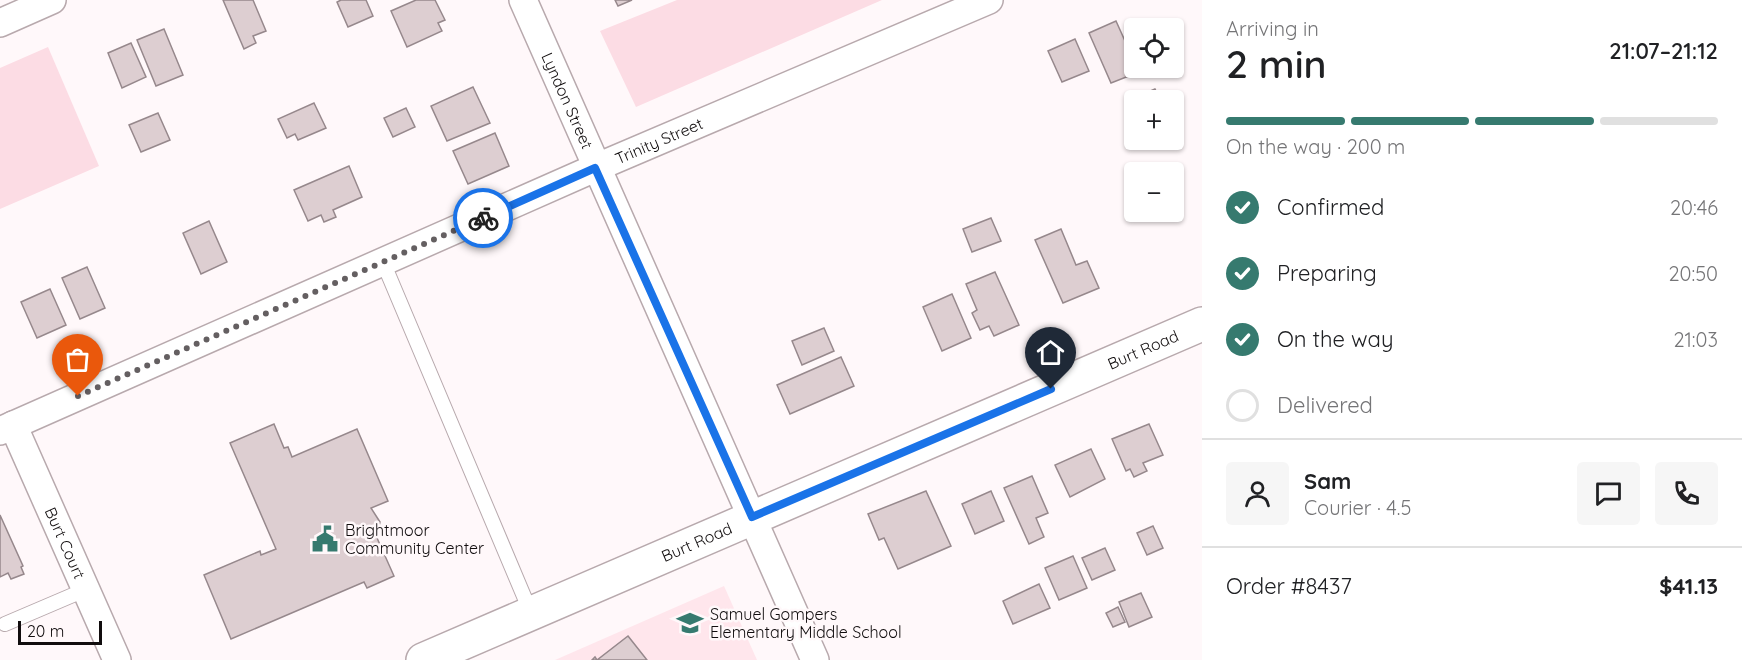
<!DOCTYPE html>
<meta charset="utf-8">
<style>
body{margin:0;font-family:Quicksand,sans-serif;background:#f6f6f6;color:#202124;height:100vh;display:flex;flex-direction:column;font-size:22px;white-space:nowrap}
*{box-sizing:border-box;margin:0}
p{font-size:20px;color:#757577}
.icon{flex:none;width:33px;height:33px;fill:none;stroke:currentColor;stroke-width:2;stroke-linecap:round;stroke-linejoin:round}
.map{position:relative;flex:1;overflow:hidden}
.side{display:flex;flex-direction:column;background:#fff;width:540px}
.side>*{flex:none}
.tools{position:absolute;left:1124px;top:18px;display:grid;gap:12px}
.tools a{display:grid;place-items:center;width:60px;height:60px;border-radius:6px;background:#fff;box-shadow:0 2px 4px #0004;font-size:30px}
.scale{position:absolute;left:18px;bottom:15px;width:84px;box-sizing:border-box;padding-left:6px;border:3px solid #110d0e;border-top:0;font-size:16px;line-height:21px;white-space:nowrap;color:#110d0e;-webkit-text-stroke:4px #fff8fa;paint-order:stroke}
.pin{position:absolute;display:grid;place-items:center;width:51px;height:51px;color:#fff;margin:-62px -26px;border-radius:50% 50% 50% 0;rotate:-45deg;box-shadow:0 0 6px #0007}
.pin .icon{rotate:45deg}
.courier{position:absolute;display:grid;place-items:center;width:60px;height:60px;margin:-30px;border:4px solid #1a73e8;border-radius:50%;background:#fff;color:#222;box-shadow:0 2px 8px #0007}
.headline em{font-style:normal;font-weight:600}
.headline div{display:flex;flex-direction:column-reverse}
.headline{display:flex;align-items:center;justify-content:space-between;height:102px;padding:0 24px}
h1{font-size:39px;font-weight:600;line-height:45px}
.bar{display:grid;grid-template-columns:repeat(4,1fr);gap:9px 6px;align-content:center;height:72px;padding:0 24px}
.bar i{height:8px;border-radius:4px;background:#e0e0e0}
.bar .on{background:#367a6f}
.bar p{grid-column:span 4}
.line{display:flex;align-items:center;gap:15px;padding:0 24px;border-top:2px solid #e0e0e0}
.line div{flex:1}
.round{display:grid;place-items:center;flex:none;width:63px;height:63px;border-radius:6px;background:#f6f6f6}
ol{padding:0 24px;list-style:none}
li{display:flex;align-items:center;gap:18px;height:66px}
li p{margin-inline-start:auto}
li .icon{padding:6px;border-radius:50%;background:#367a6f;color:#fff;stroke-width:4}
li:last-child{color:#757577}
li i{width:33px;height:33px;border:3px solid #e0e0e0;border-radius:50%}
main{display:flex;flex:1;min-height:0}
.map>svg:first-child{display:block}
.built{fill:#ffe6ec}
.green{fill:#fcdce4}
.building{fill:#ddced1;stroke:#96888c;stroke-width:1.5}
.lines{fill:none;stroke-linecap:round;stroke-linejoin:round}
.service-casing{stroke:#b8a9ad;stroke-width:16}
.minor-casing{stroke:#b8a9ad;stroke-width:30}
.tertiary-casing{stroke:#b8a9ad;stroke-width:36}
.service{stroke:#fff;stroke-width:14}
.minor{stroke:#fff;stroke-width:27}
.tertiary{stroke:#fff;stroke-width:33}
.done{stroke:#645f61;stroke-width:6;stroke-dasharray:0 10.8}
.route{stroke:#1a73e8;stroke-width:8}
.labels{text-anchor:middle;stroke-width:5;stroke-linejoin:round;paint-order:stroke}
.street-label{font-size:16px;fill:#110d0e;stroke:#fff8fa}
.poi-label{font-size:16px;fill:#110d0e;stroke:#fff8fa;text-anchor:start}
</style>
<main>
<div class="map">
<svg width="1202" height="660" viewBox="0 0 1202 660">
<rect width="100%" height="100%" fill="#fff8fa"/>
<!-- built -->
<polygon class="built" points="724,586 757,660 555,660"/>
<!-- green -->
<g class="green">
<polygon points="677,0 882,0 636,107 600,31"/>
<polygon points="48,47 99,166 0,209 0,68"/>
</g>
<!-- building -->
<g class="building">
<polygon points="223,0 253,0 266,31 253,36 256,43 244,49"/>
<polygon points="341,0 366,0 373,16 348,27 337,2"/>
<polygon points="416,0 435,0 445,20 438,23 442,31 407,47 391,11"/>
<polygon points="615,0 632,0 618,6"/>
<polygon points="1116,21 1134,61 1134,68 1139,72 1111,83 1089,33"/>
<polygon points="164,29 183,75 156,86 137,40"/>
<polygon points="1075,39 1089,71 1062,82 1048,51"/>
<polygon points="131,43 146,77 122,88 108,53"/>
<polygon points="473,87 490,123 447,141 431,106"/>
<polygon points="1155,89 1161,100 1138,100 1136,97"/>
<polygon points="314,103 326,128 298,140 295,134 287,138 278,119"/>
<polygon points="406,108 415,127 393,137 384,118"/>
<polygon points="158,113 170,140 141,152 129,125"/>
<polygon points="495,133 509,166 468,184 453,151"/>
<polygon points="349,166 362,197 333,210 336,217 324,222 321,215 308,221 294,190"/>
<polygon points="991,218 1001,241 972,252 963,229"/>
<polygon points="209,221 227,262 201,274 183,233"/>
<polygon points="1061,229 1076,265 1087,261 1099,288 1063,303 1035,240"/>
<polygon points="87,267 105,308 80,319 62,278"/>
<polygon points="995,272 1019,325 994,336 989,326 980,330 972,313 977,310 966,284"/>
<polygon points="50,289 66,325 37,338 21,302"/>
<polygon points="952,294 971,338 942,351 923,307"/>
<polygon points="824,328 834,351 802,365 792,341"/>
<polygon points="841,357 854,386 790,414 777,385"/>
<polygon points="274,424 284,448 288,447 292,457 357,429 388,501 371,508 380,522 379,527 373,529 394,576 367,588 364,582 231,639 204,575 260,551 261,555 276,549 230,443"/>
<polygon points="1149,424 1163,455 1143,463 1147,471 1134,477 1130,469 1126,471 1112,439"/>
<polygon points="1091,449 1105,479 1070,497 1055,465"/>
<polygon points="1032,476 1048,513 1036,518 1044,537 1029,544 1004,488"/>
<polygon points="926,491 951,546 898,569 884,538 879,540 868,514"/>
<polygon points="991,491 1004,521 975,534 962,504"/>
<polygon points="0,515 23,566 21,567 24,574 11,579 8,573 0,577"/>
<polygon points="1153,526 1163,548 1147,555 1137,533"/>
<polygon points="1105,548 1115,570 1092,580 1082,558"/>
<polygon points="1073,556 1087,588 1059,600 1045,568"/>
<polygon points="1039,584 1050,608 1013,624 1003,601"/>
<polygon points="1141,593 1152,617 1129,627 1119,602"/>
<polygon points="1118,607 1125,622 1113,627 1106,613"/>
<polygon points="628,636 647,660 592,660 595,657 597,660"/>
</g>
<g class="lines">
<!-- service casing -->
<g class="service-casing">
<g id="service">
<polyline points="383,262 531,613"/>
<polyline points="5,624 87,589"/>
</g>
</g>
<!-- minor casing -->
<g class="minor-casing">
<g id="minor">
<path id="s1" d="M523,0L815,660"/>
<polyline points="0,23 52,0"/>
<path id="s2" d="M13,425L117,660"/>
<path id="s3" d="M0,431L595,168L989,0"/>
</g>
</g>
<!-- tertiary casing -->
<g class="tertiary-casing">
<g id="tertiary">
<path id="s4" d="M423,660L1202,324"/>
</g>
</g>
<!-- service -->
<use href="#service" class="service"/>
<!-- minor -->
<use href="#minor" class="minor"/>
<!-- tertiary -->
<use href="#tertiary" class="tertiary"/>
</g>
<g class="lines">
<!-- done -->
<polyline class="done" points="78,396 483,218"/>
<!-- route -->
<polyline class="route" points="483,218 595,168 752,517 1051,389"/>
</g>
<!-- icons -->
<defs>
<g id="civic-bare" transform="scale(2.07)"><path d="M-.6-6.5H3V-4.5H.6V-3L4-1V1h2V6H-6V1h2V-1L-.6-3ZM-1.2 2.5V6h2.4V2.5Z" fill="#367a6f" stroke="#fff8fa" stroke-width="2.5" paint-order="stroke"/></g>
<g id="school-bare" transform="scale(2.07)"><path d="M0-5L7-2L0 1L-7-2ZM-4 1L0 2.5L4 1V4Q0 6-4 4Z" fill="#367a6f" stroke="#fff8fa" stroke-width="2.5" paint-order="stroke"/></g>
</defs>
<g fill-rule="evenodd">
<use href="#civic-bare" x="325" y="539"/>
<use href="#school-bare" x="690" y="623"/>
</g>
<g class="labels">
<!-- street labels -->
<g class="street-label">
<text dy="6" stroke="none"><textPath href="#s1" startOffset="110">Lyndon Street</textPath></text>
<text dy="6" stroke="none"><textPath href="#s3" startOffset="720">Trinity Street</textPath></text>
<text dy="6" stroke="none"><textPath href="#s4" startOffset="784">Burt Road</textPath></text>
<text dy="6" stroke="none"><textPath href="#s4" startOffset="298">Burt Road</textPath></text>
<text dy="6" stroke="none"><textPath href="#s2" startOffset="129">Burt Court</textPath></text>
</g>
<!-- poi labels -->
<g class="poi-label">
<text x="345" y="536">Brightmoor<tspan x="345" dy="18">Community Center</tspan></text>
<text x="710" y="620">Samuel Gompers<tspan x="710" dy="18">Elementary Middle School</tspan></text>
</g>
</g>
</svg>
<div class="tools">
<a><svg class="icon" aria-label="locate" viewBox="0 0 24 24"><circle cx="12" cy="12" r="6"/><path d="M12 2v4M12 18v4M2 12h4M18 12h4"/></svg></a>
<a>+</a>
<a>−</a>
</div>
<div class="scale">20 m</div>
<div class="pin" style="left:78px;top:396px;background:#ea580c"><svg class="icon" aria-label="bag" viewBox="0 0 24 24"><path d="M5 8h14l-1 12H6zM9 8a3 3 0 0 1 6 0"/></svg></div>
<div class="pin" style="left:1051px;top:389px;background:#1f2937"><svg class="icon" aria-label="home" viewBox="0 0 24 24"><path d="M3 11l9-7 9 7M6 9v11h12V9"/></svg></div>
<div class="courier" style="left:483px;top:218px"><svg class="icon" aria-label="bike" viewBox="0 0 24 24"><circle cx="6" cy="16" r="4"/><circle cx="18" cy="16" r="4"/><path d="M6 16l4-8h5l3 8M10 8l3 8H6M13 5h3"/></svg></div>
</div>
<section class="side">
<div class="headline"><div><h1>2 min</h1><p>Arriving in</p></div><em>21:07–21:12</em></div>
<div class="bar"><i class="on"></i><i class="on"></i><i class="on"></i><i></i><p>On the way · 200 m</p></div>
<ol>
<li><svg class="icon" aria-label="check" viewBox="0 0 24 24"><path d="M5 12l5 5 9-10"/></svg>Confirmed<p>20:46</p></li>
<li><svg class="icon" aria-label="check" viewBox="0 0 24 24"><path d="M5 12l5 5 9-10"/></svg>Preparing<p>20:50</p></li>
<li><svg class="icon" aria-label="check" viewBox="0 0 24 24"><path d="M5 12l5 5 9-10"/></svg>On the way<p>21:03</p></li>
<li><i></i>Delivered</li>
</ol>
<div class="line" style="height:108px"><a class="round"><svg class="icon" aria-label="person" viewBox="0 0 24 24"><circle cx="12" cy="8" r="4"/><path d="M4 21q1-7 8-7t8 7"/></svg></a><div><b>Sam</b><p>Courier · 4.5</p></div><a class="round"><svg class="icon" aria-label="chat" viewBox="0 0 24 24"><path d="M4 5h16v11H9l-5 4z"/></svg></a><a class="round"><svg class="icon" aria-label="phone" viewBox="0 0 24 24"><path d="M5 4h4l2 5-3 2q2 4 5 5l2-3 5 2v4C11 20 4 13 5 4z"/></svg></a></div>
<div class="line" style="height:78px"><div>Order #8437</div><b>$41.13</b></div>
</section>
</main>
